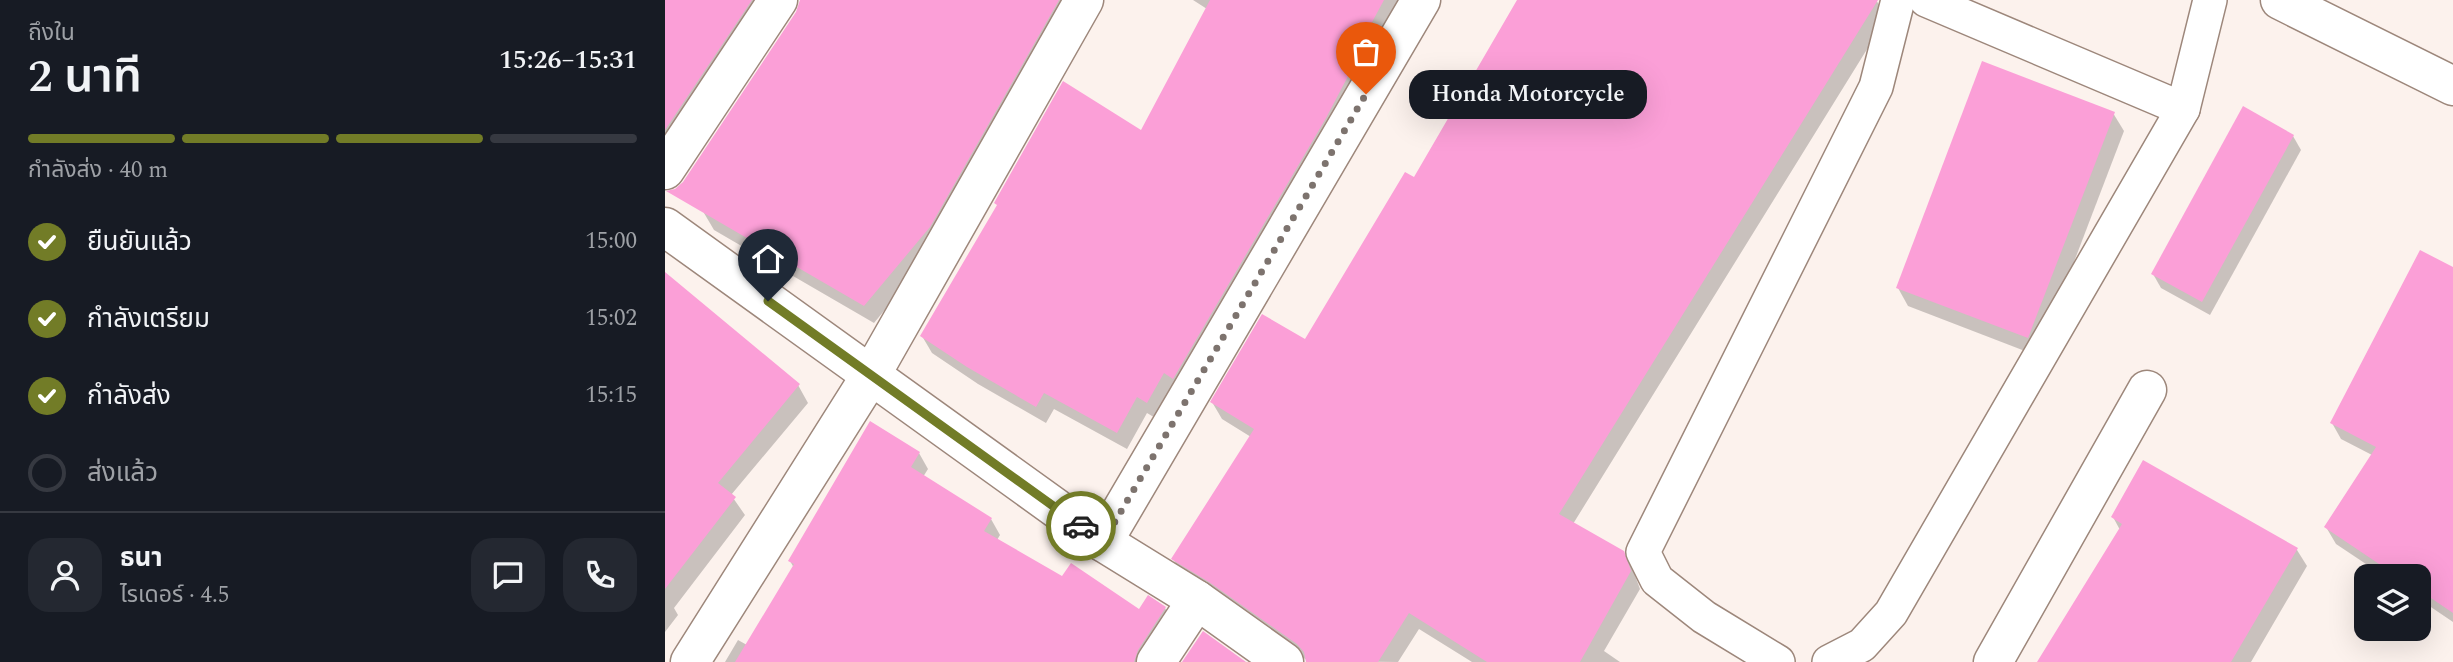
<!DOCTYPE html>
<html lang="th">
<meta charset="utf-8">
<style>
body{margin:0;font-family:Spectral,"Noto Sans Thai",serif;background:#242831;color:#f1f3f6;height:100vh;display:flex;flex-direction:column;font-size:26px;white-space:nowrap}
*{box-sizing:border-box;margin:0}
p{font-size:23px;color:#9ea1a6}
.icon{flex:none;width:38px;height:38px;fill:none;stroke:currentColor;stroke-width:2;stroke-linecap:round;stroke-linejoin:round}
.map{position:relative;flex:1;overflow:hidden}
.sheet{display:flex;flex-direction:column;background:#171b24;width:665px}
.sheet>*{flex:none}
.tools{position:absolute;left:1689px;top:564px;display:grid;gap:14px}
.tools a{display:grid;place-items:center;width:77px;height:77px;border-radius:14px;background:#171b24;box-shadow:0 7px 28px #0002;font-size:35px}
.pin{position:absolute;display:grid;place-items:center;width:60px;height:60px;color:#fff;margin:-72px -30px;border-radius:50% 50% 50% 0;rotate:-45deg;box-shadow:0 0 7px #0007}
.pin .icon{rotate:45deg}
.courier{position:absolute;display:grid;place-items:center;width:70px;height:70px;margin:-35px;border:5px solid #727c27;border-radius:50%;background:#fff;color:#222;box-shadow:0 2px 9px #0007}
.bubble{position:absolute;height:49px;border-radius:21px;background:#171b24;box-shadow:0 7px 28px #0002;font-size:23px;font-weight:600;line-height:49px;text-align:center}
.overview em{font-style:normal;font-weight:600}
.overview div{display:flex;flex-direction:column-reverse}
.overview{display:flex;align-items:center;justify-content:space-between;height:119px;padding:0 28px}
h1{font-size:46px;font-weight:600;line-height:52px}
.bar{display:grid;grid-template-columns:repeat(4,1fr);gap:10px 7px;align-content:center;height:84px;padding:0 28px}
.bar i{height:9px;border-radius:5px;background:#363941}
.bar .selected{background:#727c27}
.bar p{grid-column:span 4}
.line{display:flex;align-items:center;gap:18px;padding:0 28px;border-top:2px solid #363941}
.line div{flex:1}
.round{display:grid;place-items:center;flex:none;width:74px;height:74px;border-radius:21px;background:#242831}
ol{padding:0 28px;list-style:none}
li{display:flex;align-items:center;gap:21px;height:77px}
li p{margin-inline-start:auto}
li .icon{padding:7px;border-radius:50%;background:#727c27;color:#fff;stroke-width:4}
li:last-child{color:#9ea1a6}
li i{width:38px;height:38px;border:4px solid #363941;border-radius:50%}
main{display:flex;flex:1;min-height:0}
.map>svg:first-child{display:block}
.shadow{fill:#0003}
.building{fill:#fb9fd7}
.lines{fill:none;stroke-linecap:round;stroke-linejoin:round}
.lane-casing{stroke:#9d877b;stroke-width:36}
.street-casing{stroke:#9d877b;stroke-width:41}
.secondary-casing{stroke:#9d877b;stroke-width:41}
.lane{stroke:#fff;stroke-width:33}
.street{stroke:#fff;stroke-width:38}
.secondary{stroke:#fff;stroke-width:38}
.done{stroke:#7d736e;stroke-width:7;stroke-dasharray:0 12.6}
.route{stroke:#727c27;stroke-width:9}
</style>
<main>
<section class="sheet">
<div class="overview"><div><h1>2 นาที</h1><p>ถึงใน</p></div><em>15:26–15:31</em></div>
<div class="bar"><i class="selected"></i><i class="selected"></i><i class="selected"></i><i></i><p>กำลังส่ง · 40 m</p></div>
<ol>
<li><svg class="icon" aria-label="check" viewBox="0 0 24 24"><path d="M5 12l5 5 9-10"/></svg>ยืนยันแล้ว<p>15:00</p></li>
<li><svg class="icon" aria-label="check" viewBox="0 0 24 24"><path d="M5 12l5 5 9-10"/></svg>กำลังเตรียม<p>15:02</p></li>
<li><svg class="icon" aria-label="check" viewBox="0 0 24 24"><path d="M5 12l5 5 9-10"/></svg>กำลังส่ง<p>15:15</p></li>
<li><i></i>ส่งแล้ว</li>
</ol>
<div class="line" style="height:126px"><a class="round"><svg class="icon" aria-label="person" viewBox="0 0 24 24"><circle cx="12" cy="8" r="4"/><path d="M4 21q1-7 8-7t8 7"/></svg></a><div><b>ธนา</b><p>ไรเดอร์ · 4.5</p></div><a class="round"><svg class="icon" aria-label="chat" viewBox="0 0 24 24"><path d="M4 5h16v11H9l-5 4z"/></svg></a><a class="round"><svg class="icon" aria-label="phone" viewBox="0 0 24 24"><path d="M5 4h4l2 5-3 2q2 4 5 5l2-3 5 2v4C11 20 4 13 5 4z"/></svg></a></div>
</section>
<div class="map">
<svg width="1788" height="662" viewBox="0 0 1788 662">
<rect width="100%" height="100%" fill="#fcf2ed"/>
<!-- shadow -->
<g class="shadow">
<polygon points="0,0 110,0 0,162"/>
<polygon points="136,0 417,0 274,244 209,323 49,230 39,213 133,13"/>
<polygon points="528,0 738,0 492,419 482,413 462,449 389,409 381,423 313,384 267,353 257,336 477,133 542,9"/>
<polygon points="854,0 1211,0 1222,17 908,524 958,552 968,570 975,589 939,651 955,662 807,662 754,629 733,662 643,661 555,598 518,575 508,559 586,437 557,419 547,402 641,342 750,179"/>
<polygon points="1448,113 1459,131 1373,356 1243,306 1233,288"/>
<polygon points="1628,136 1636,150 1545,315 1496,288 1488,274"/>
<polygon points="1756,252 1788,269 1788,622 1754,599 1754,576 1719,576 1671,544 1661,527 1707,455 1676,439 1667,423"/>
<polygon points="0,278 133,385 143,403 66,495 80,515 9,608 13,615 0,632"/>
<polygon points="254,453 263,469 258,477 326,519 335,535 332,540 397,579 475,612 500,608 509,624 484,662 60,662 73,640 82,645 129,568 125,561"/>
<polygon points="1478,462 1632,550 1642,566 1586,662 1374,662 1455,530 1448,517"/>
</g>
<!-- building -->
<g class="building">
<polygon points="0,0 87,0 0,130"/>
<polygon points="135,0 394,0 265,227 199,306 1,191 10,189 18,182 131,12"/>
<polygon points="545,0 719,0 706,24 710,25 661,118 508,379 499,373 482,403 472,397 452,433 379,393 371,407 302,367 255,336 332,205 329,203 398,81 476,130"/>
<polygon points="852,0 1213,0 894,514 959,551 966,571 915,662 822,662 744,613 713,662 641,662 639,652 632,644 544,582 506,559 589,429 545,402 597,314 640,339 740,172 749,177"/>
<polygon points="1317,61 1450,112 1363,338 1231,288"/>
<polygon points="1578,106 1629,135 1537,302 1486,274"/>
<polygon points="1755,250 1788,267 1788,613 1754,590 1754,576 1732,576 1659,527 1711,447 1665,423"/>
<polygon points="0,272 135,384 53,483 71,497 0,589"/>
<polygon points="205,421 255,452 246,467 327,518 319,531 397,576 406,563 474,609 483,595 501,607 473,650 469,662 70,662 129,564 123,561"/>
<polygon points="1478,460 1633,548 1566,662 1372,662 1457,524 1446,517"/>
<polygon points="538,631 581,662 517,662"/>
</g>
<g class="lines">
<!-- lane casing -->
<g class="lane-casing">
<g id="lane">
<polyline points="1261,0 1518,109"/>
<polyline points="1113,662 1039,617 992,580 978,552 1211,87 1233,0"/>
<polyline points="1164,662 1197,645 1226,613 1518,109 1545,0"/>
</g>
</g>
<!-- street casing -->
<g class="street-casing">
<g id="street">
<polyline points="0,170 113,0"/>
<polyline points="0,227 438,542 532,600 619,662"/>
<polyline points="438,542 756,0"/>
<polyline points="25,662 206,375 419,0"/>
<polyline points="491,662 532,600"/>
<polyline points="1328,662 1482,390"/>
</g>
</g>
<!-- secondary casing -->
<g class="secondary-casing">
<polyline id="secondary" points="1615,0 1788,86"/>
</g>
<!-- lane -->
<use href="#lane" class="lane"/>
<!-- street -->
<use href="#street" class="street"/>
<!-- secondary -->
<use href="#secondary" class="secondary"/>
</g>
<g class="lines">
<!-- done -->
<polyline class="done" points="416,526 438,542 701,94"/>
<!-- route -->
<polyline class="route" points="103,301 416,526"/>
</g>
</svg>
<div class="tools">
<a><svg class="icon" aria-label="layers" viewBox="0 0 24 24"><path d="M12 4l9 5-9 5-9-5zM3 14l9 5 9-5"/></svg></a>
</div>
<div class="pin" style="left:701px;top:94px;background:#ea580c"><svg class="icon" aria-label="bag" viewBox="0 0 24 24"><path d="M5 8h14l-1 12H6zM9 8a3 3 0 0 1 6 0"/></svg></div>
<div class="pin" style="left:103px;top:301px;background:#1f2937"><svg class="icon" aria-label="home" viewBox="0 0 24 24"><path d="M3 11l9-7 9 7M6 9v11h12V9"/></svg></div>
<div class="courier" style="left:416px;top:526px"><svg class="icon" aria-label="car" viewBox="0 0 24 24"><path d="M5 17H2v-5l4-1 3-4h7l3 4 3 1v5h-3M9 17h6M6 11h13"/><circle cx="7" cy="17" r="2"/><circle cx="17" cy="17" r="2"/></svg></div>
<div class="bubble" style="left:744px;top:70px;width:238px">Honda Motorcycle</div>
</div>
</main>
